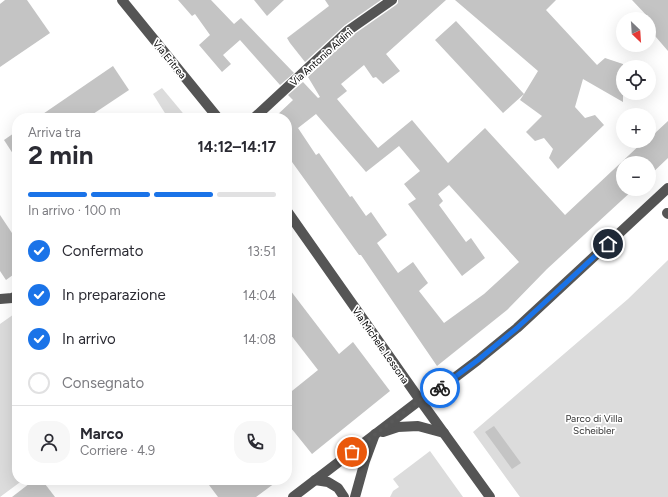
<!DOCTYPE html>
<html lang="it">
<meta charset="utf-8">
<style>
body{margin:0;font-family:Figtree,sans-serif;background:#f7f7f7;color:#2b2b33;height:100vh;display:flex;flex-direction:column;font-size:15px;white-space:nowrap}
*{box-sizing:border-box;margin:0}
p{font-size:13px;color:#7c7c81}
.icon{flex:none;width:22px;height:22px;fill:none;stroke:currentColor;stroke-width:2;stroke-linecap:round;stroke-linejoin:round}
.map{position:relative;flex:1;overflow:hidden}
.side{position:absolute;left:12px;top:113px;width:280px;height:372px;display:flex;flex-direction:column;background:#fff;border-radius:16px;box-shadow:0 4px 16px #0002}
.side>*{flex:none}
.needle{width:26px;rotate:155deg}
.controls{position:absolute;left:616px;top:12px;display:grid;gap:8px}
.controls a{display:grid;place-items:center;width:40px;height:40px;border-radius:50%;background:#fff;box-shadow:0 4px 16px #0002;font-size:20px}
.pin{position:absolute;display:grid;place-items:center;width:34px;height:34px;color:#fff;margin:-17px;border:2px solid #fff;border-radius:50%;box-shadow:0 1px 4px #0007}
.courier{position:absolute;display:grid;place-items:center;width:40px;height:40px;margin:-20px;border:3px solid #1a73e8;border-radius:50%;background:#fff;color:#222;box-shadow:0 1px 5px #0007}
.summary em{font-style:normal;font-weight:700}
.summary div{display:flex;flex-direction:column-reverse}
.summary{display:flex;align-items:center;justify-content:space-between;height:68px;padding:0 16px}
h1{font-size:26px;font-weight:700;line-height:30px}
.bar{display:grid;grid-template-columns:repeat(4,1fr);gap:6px 4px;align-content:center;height:48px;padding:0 16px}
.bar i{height:5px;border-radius:3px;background:#e1e1e2}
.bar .on{background:#1a73e8}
.bar p{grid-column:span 4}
.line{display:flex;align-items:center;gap:10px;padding:0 16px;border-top:1px solid #e1e1e2}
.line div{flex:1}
.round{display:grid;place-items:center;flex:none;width:42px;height:42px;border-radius:16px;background:#f7f7f7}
ol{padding:0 16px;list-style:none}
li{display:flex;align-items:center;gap:12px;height:44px}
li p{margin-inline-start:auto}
li .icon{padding:4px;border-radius:50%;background:#1a73e8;color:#fff;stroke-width:4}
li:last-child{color:#7c7c81}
li i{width:22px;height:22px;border:2px solid #e1e1e2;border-radius:50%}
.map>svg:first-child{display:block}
.green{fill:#dcdcdc}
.building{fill:#c4c4c4;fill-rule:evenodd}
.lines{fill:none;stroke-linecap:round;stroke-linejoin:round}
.minor{stroke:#555;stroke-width:10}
.done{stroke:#595959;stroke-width:4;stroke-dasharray:0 7.2}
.route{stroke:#1a73e8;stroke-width:5}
.labels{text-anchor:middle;stroke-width:3.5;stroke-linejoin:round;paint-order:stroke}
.street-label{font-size:10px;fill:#000;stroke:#fff}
.park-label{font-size:10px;fill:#333;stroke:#fff}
</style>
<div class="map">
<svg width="668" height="497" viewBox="0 0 668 497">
<rect width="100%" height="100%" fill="#fff"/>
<!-- green -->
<g class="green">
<polygon points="162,88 187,118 168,118 153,94"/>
<polygon points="668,260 668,497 520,497 473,432 628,299"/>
<polygon points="17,312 17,480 23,480 0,497 0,324"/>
<polygon points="430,451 463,497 390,497 393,491 399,487 393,479"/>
</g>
<!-- building -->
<g class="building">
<polygon points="5,0 27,0 50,33 0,67 0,4"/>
<polygon points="178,0 211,0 234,24 241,18 294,73 280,85 240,40 223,55 231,64 222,72 199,45 210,35 195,14 192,16"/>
<polygon points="254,0 284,0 267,16"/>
<polygon points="325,0 381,0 345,25 305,62 290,43 287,38 329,6"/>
<path d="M398,0H446L386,54L400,71L383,84L376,77L373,78L364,65L341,84L347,91L337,99L378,148L412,120L448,163L485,128L565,215L644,141H649V136L652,133L654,134L668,121V158L649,176V163H623V189H634L547,269L507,310L437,366L361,255H359L287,155V118H274L293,100L288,95L303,82L318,98L320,97L308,77L353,35L396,5L398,3ZM316,114L366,172L399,146L420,171L404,184L416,199L408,204L462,276L485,258L471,238L466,242L439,205L443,201L438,194L449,185L519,262L484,294L444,323L419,291L428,283L413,262L398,273L377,243L387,235L371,212L366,216L352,196L350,197L319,153L316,155L298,128Z"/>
<polygon points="455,0 556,0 546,10 597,65 605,58 623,64 623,102 583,79 575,107 585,118 595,115 604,125 558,169 549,158 553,149 544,138 535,141 526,132 542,116 520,100 524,94 503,113 435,40 456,21 524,94 538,71"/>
<polygon points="632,0 668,0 668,51 649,29 649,18"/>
<polygon points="113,66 129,90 87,118 37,118"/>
<polygon points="17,131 17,160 4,140"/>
<polygon points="0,215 12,233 17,230 17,272 6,280 0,271"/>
<polygon points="287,286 339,354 353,342 390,391 312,454 287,423 287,395 318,370 287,330"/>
<polygon points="494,426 521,463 512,469 485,432"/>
<polygon points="34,480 42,480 55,497 12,497"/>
<polygon points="215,480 279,480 256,497 218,497 209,485"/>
</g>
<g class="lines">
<!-- minor -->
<g class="minor">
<polyline points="122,0 218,118"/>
<polyline points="254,118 349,30 392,0"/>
<polyline points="287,211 420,400 490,497"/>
<polyline points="667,213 668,214"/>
<polyline points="0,299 12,298 17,296"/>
<polyline points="383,432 398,427 418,426 444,433"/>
<polyline points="315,480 328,482 338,488 344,497"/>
<polyline points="293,497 420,400 445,385 478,360 517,328 668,188"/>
<polyline points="355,497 365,461 375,434"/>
</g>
</g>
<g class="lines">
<!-- done -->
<polyline class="done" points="352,452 420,400 440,388"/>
<!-- route -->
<polyline class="route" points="440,388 478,360 517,328 608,244"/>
</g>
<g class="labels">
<!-- street labels -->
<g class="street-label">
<text transform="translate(321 57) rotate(-42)" y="4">Via Antonio Aldini</text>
<text transform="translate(170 59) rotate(51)" y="4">Via Eritrea</text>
<text transform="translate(381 345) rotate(55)" y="4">Via Michele Lessona</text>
</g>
<!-- park labels -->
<g class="park-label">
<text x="594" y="422">Parco di Villa<tspan x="594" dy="12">Scheibler</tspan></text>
</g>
</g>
</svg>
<div class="controls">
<a><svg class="needle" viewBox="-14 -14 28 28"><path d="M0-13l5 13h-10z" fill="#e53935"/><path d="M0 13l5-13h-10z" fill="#7c7c81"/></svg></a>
<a><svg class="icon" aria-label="locate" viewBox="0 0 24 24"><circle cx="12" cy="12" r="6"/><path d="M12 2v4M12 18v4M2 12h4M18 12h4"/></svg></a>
<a>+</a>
<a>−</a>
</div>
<div class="pin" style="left:352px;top:452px;background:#ea580c"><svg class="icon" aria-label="bag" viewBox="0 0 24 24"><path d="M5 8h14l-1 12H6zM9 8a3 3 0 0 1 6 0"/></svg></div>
<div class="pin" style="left:608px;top:244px;background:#1f2937"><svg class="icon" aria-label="home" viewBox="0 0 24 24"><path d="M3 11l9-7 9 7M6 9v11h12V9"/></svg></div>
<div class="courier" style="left:440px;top:388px"><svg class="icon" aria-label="bike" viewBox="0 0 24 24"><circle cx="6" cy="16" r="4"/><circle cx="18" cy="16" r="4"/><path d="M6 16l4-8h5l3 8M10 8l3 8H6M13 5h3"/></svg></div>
<section class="side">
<div class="summary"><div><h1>2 min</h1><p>Arriva tra</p></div><em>14:12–14:17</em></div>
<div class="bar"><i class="on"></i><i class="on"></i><i class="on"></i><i></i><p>In arrivo · 100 m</p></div>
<ol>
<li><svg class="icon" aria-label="check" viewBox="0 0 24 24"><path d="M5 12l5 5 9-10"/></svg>Confermato<p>13:51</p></li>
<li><svg class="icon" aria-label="check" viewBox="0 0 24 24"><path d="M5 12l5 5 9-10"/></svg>In preparazione<p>14:04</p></li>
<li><svg class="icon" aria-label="check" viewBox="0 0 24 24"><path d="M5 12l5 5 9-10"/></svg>In arrivo<p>14:08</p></li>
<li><i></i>Consegnato</li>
</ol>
<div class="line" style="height:72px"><a class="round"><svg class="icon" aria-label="person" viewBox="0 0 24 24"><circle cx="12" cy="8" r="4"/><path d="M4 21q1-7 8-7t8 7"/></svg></a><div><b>Marco</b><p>Corriere · 4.9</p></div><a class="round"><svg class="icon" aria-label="phone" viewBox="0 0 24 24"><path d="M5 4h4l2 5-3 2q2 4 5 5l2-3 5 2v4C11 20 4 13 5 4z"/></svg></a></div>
</section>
</div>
